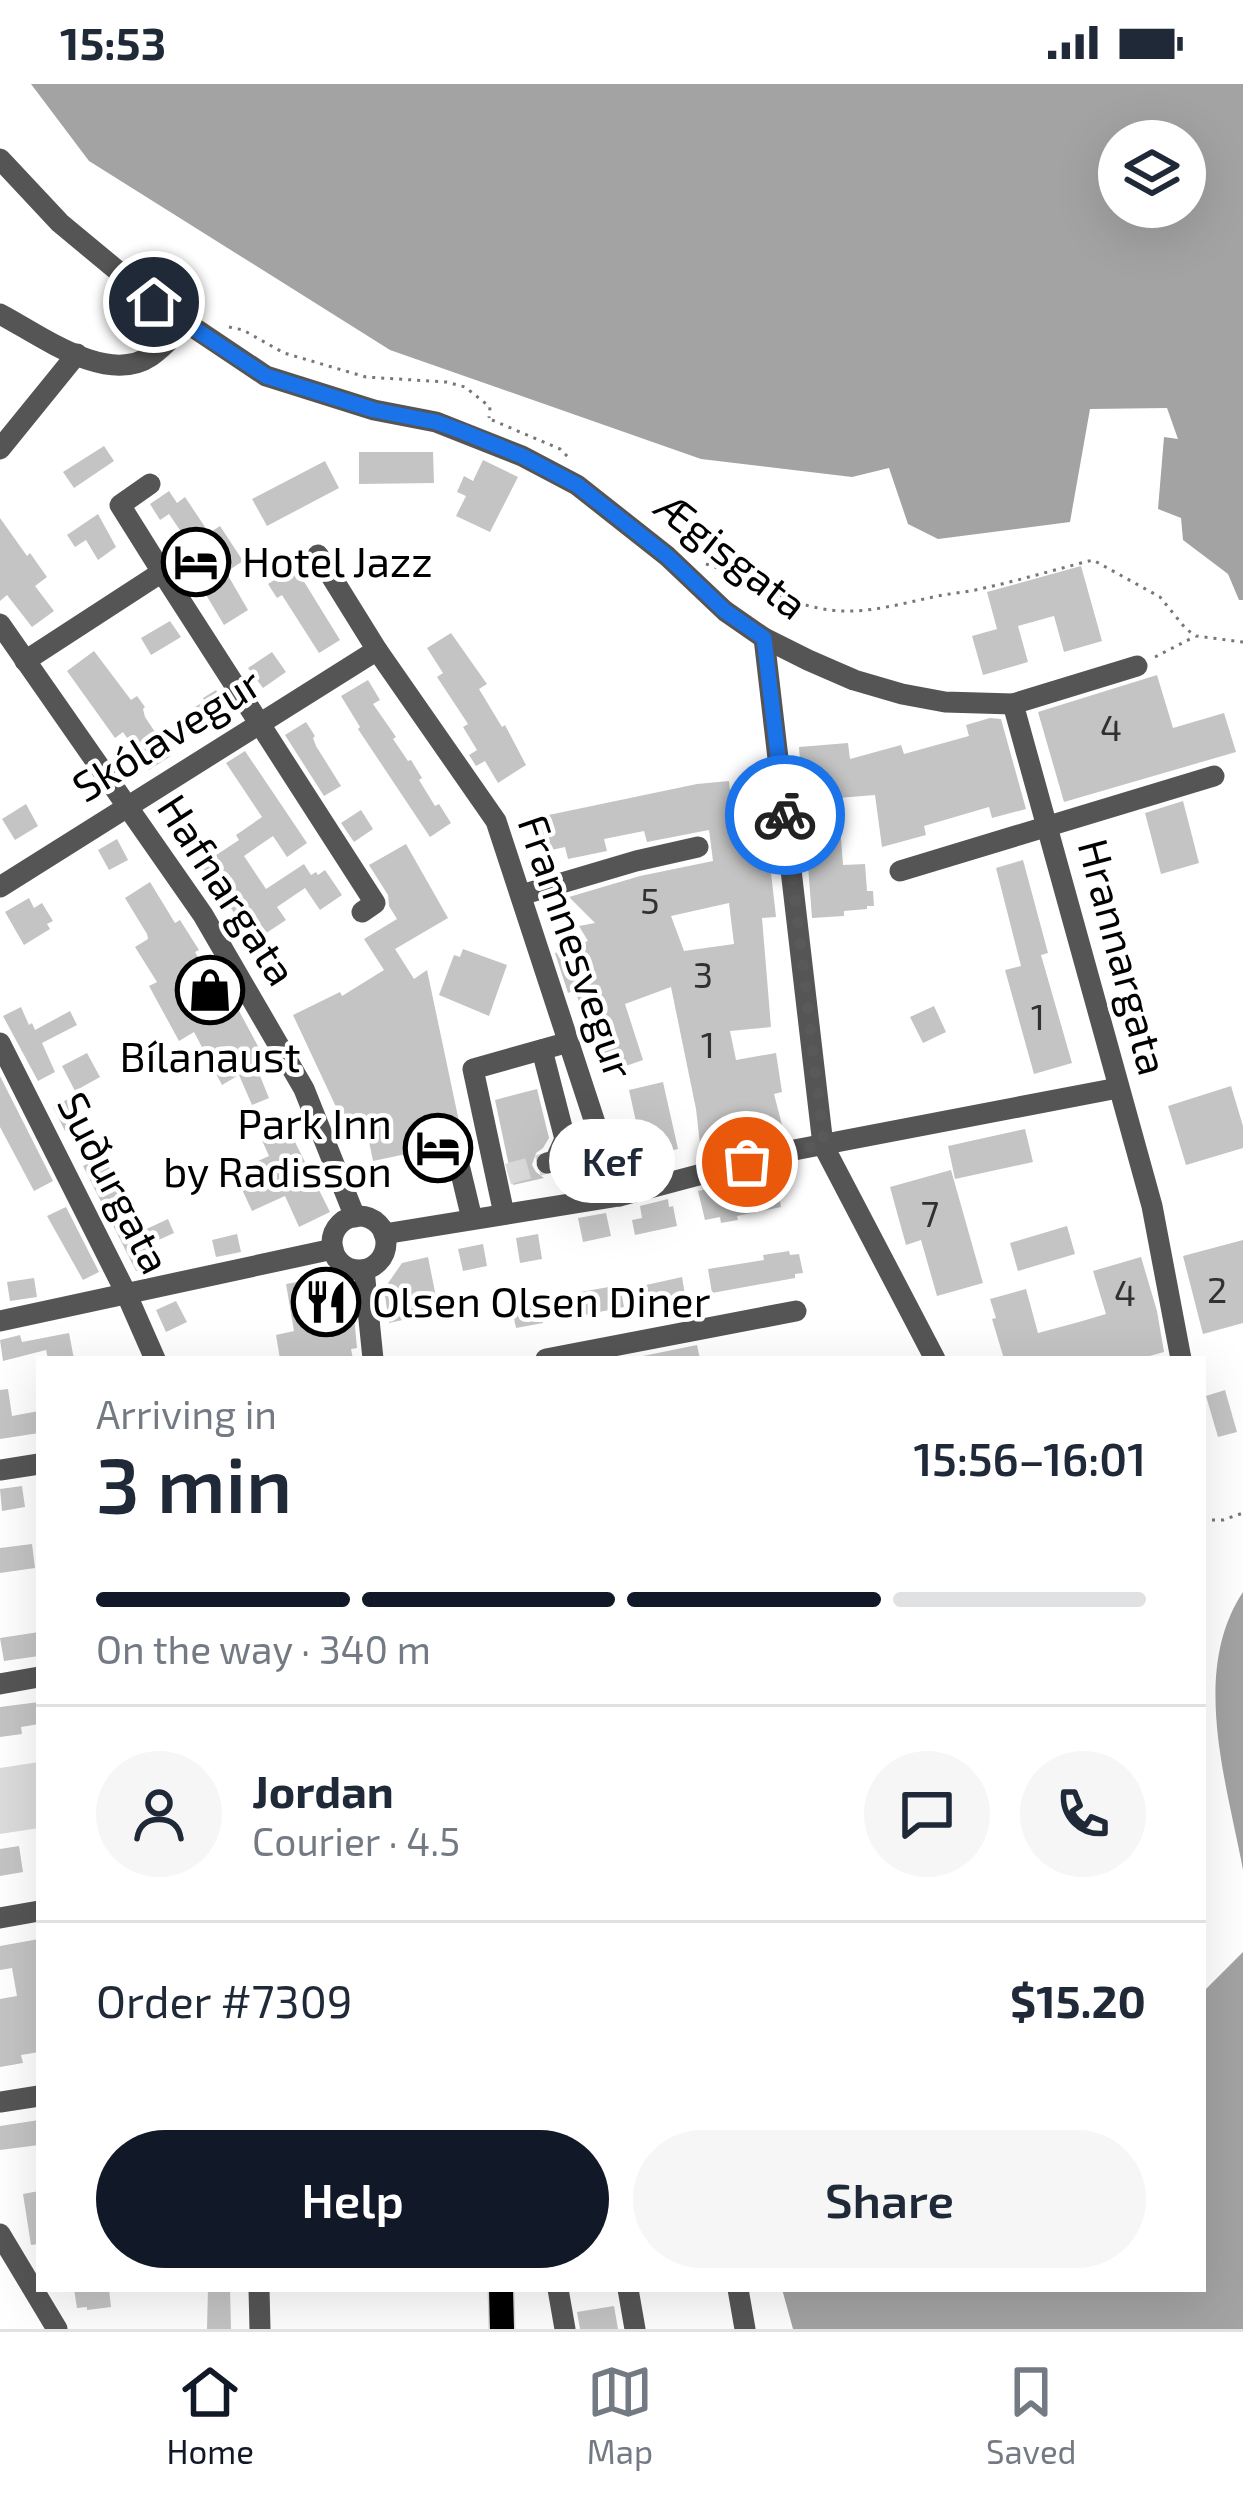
<!DOCTYPE html>
<meta charset="utf-8">
<style>
body{margin:0;font-family:"Exo 2",sans-serif;background:#f6f6f7;color:#1f2937;height:100vh;display:flex;flex-direction:column;font-size:45px;white-space:nowrap}
*{box-sizing:border-box;margin:0}
p{font-size:39px;color:#747a83}
.icon{flex:none;width:66px;height:66px;fill:none;stroke:currentColor;stroke-width:2;stroke-linecap:round;stroke-linejoin:round}
.map{position:relative;flex:1;overflow:hidden}
.details{position:absolute;left:36px;top:1272px;width:1170px;height:936px;display:flex;flex-direction:column;background:#fff;border-radius:0px;box-shadow:0 12px 48px #0002}
.details>*{flex:none}
.buttons{position:absolute;left:1098px;top:36px;display:grid;gap:24px}
.buttons a{display:grid;place-items:center;width:108px;height:108px;border-radius:50%;background:#fff;box-shadow:0 12px 48px #0002;font-size:60px}
.pin{position:absolute;display:grid;place-items:center;width:102px;height:102px;color:#fff;margin:-51px;border:6px solid #fff;border-radius:50%;box-shadow:0 3px 12px #0007}
.courier{position:absolute;display:grid;place-items:center;width:120px;height:120px;margin:-60px;border:9px solid #1a73e8;border-radius:50%;background:#fff;color:#222;box-shadow:0 3px 15px #0007}
.bubble{position:absolute;height:84px;border-radius:42px;background:#fff;box-shadow:0 12px 48px #0002;font-size:39px;font-weight:600;line-height:84px;text-align:center}
.head em{font-style:normal;font-weight:600}
.head div{display:flex;flex-direction:column-reverse}
.head{display:flex;align-items:center;justify-content:space-between;height:204px;padding:0 60px}
h1{font-size:78px;font-weight:600;line-height:90px}
.bar{display:grid;grid-template-columns:repeat(4,1fr);gap:18px 12px;align-content:center;height:144px;padding:0 60px}
.bar i{height:15px;border-radius:9px;background:#e0e1e3}
.bar .on{background:#111827}
.bar p{grid-column:span 4}
.line{display:flex;align-items:center;gap:30px;padding:0 60px;border-top:3px solid #e0e1e3}
.line div{flex:1}
.round{display:grid;place-items:center;flex:none;width:126px;height:126px;border-radius:63px;background:#f6f6f7}
.cta{display:flex;gap:24px;margin-top:auto;padding:24px 60px}
.cta a{flex:1;height:138px;border-radius:72px;background:#111827;color:#fff;font-size:48px;font-weight:600;line-height:138px;text-align:center}
.cta a+a{background:#f6f6f7;color:#1f2937}
.status{display:flex;justify-content:space-between;align-items:center;height:84px;padding:0 60px;background:#fff;direction:ltr}
.status svg{height:33px;fill:currentColor}
.tab-bar{display:flex;justify-content:space-around;align-items:center;height:168px;border-top:3px solid #e0e1e3;background:#fff;font-size:33px;color:#747a83}
.tab-bar a{display:grid;justify-items:center;gap:6px}
.tab-bar .on{color:#111827}
.map>svg:first-child{display:block}
.green{fill:#dcdcdc}
.water{fill:#a3a3a3;fill-rule:evenodd}
.building{fill:#c4c4c4;fill-rule:evenodd}
.lines{fill:none;stroke-linecap:round;stroke-linejoin:round}
.minor-tunnel{stroke:#d9d9d9;stroke-width:21;stroke-dasharray:21 10;stroke-linecap:butt}
.major-casing{stroke:#dbdbdb;stroke-width:27}
.path{stroke:#777;stroke-width:3;stroke-dasharray:3 6;stroke-linecap:butt}
.minor{stroke:#555;stroke-width:21}
.major{stroke:#000;stroke-width:24}
.done{stroke:#595959;stroke-width:12;stroke-dasharray:0 21.6}
.route{stroke:#1a73e8;stroke-width:15}
.labels{text-anchor:middle;stroke-width:9;stroke-linejoin:round;paint-order:stroke}
.number-label{font-size:36px;fill:#313131}
.street-label{font-size:42px;fill:#000;stroke:#fff}
.poi-label{font-size:42px;fill:#000;stroke:#fff;text-anchor:start}
</style>
<div class="status"><b>15:53</b><svg viewBox="0 0 49 12"><path d="M0 12V9h3v3zM5 12V6h3v6zM10 12V3h3v9zM15 12V0h3v12zM26 1h20v11H26zM47 4h2v5h-2z"/></svg></div>
<div class="map">
<svg width="1243" height="2245" viewBox="0 0 1243 2245">
<rect width="100%" height="100%" fill="#fff"/>
<!-- green -->
<polygon class="green" points="39,1678 39,1744 0,1750 0,1684"/>
<!-- water -->
<g class="water">
<path d="M31,0H1243V516H1239L1228,490L1183,456L1181,434L1158,425L1164,353L1178,355L1167,324L1090,325L1070,438L938,455L908,440L889,384L852,393L701,375L390,266L89,77ZM1119,57H1185V123H1119Z"/>
<path d="M1243,1508V1786C1227,1699 1190,1588 1243,1508Z"/>
<polygon points="1243,1868 1243,2245 793,2245 782,2205 1203,2205 1203,1908"/>
</g>
<!-- building -->
<g class="building">
<polygon points="104,362 114,377 74,404 63,388"/>
<polygon points="359,368 433,368 434,399 359,400"/>
<polygon points="483,376 518,393 490,448 456,432 466,412 457,408 464,392 473,397"/>
<polygon points="325,377 339,404 267,442 252,415"/>
<polygon points="169,407 177,419 185,413 209,449 220,442 243,477 226,488 248,526 224,541 202,504 194,509 171,474 190,461 169,430 160,436 150,420"/>
<polygon points="98,430 116,463 98,476 86,456 75,463 67,451"/>
<polygon points="0,434 27,472 30,469 47,493 35,502 54,527 32,543 7,511 0,517"/>
<polygon points="1081,482 1102,557 1064,568 1054,532 1018,542 1028,578 983,591 972,552 997,545 987,508"/>
<polygon points="295,483 340,556 319,569 282,511 277,514 268,500"/>
<polygon points="170,537 181,553 151,571 141,554"/>
<polygon points="451,549 487,600 479,605 502,643 505,641 526,681 498,699 485,677 476,682 469,671 477,666 463,643 468,640 437,593 443,589 427,564"/>
<polygon points="94,567 131,616 137,612 145,623 143,625 145,633 171,672 149,686 123,648 115,654 67,587"/>
<polygon points="272,568 286,588 263,604 248,584"/>
<polygon points="1157,591 1173,644 1224,629 1236,668 1064,718 1038,628"/>
<polygon points="368,596 380,616 373,620 396,653 393,655 408,677 411,676 422,694 419,696 435,722 439,720 451,739 430,753 358,645 360,643 341,612"/>
<polygon points="216,606 230,630 208,644 195,623 205,617 203,614"/>
<polygon points="990,634 1001,635 1026,725 992,734 989,723 924,742 926,751 882,763 875,711 838,714 843,781 865,780 867,807 873,807 874,822 867,822 867,825 844,827 844,832 812,834 799,663 848,659 850,675 901,661 904,670 969,652 966,641"/>
<polygon points="306,638 315,652 313,654 316,662 341,702 324,712 285,651"/>
<polygon points="245,667 307,759 287,773 273,752 244,772 266,805 304,780 311,791 316,788 318,791 325,786 342,811 320,826 305,804 277,823 286,836 254,857 250,853 245,856 232,836 237,833 201,781 239,756 236,751 262,733 226,679"/>
<path d="M729,697L736,766L768,762L776,833L762,834L771,943L730,947L736,976L776,969L782,1008L774,1010L782,1041L700,1060L696,1025L671,903L625,920L643,976L603,990L575,906L568,909L555,869L588,857L579,842L595,839L569,813L640,792L713,777L709,746L647,758L644,747L604,755L607,767L568,775L565,763L547,767L539,733L697,700ZM729,819L734,860L684,867L671,832Z"/>
<polygon points="1183,717 1199,779 1161,790 1145,729"/>
<polygon points="26,720 38,742 15,756 2,735"/>
<polygon points="361,726 373,745 354,758 341,739"/>
<polygon points="117,755 128,776 109,786 98,766"/>
<polygon points="406,760 448,834 395,865 414,895 427,886 461,1047 452,1045 445,1048 439,1063 373,1077 364,1033 344,1040 293,931 340,908 342,912 384,886 364,855 397,835 389,822 388,811 369,781"/>
<polygon points="1023,776 1048,869 1041,871 1072,979 1034,990 1005,886 1021,882 996,784"/>
<polygon points="150,798 175,839 180,836 199,866 195,868 229,930 238,925 266,977 256,982 269,1014 252,1021 239,991 222,1001 194,948 179,957 149,902 157,898 135,863 148,855 147,850 125,814"/>
<polygon points="29,814 34,824 42,819 53,837 47,840 50,845 24,861 5,828"/>
<polygon points="463,865 507,881 489,932 439,911 454,871 460,873"/>
<polygon points="934,922 946,948 923,959 910,933"/>
<polygon points="21,923 29,941 32,939 35,946 70,927 77,941 42,959 55,988 38,997 3,932"/>
<polygon points="87,969 100,993 75,1007 62,982"/>
<polygon points="0,992 53,1097 34,1107 0,1043"/>
<polygon points="663,998 678,1065 665,1068 661,1051 640,1056 629,1006"/>
<polygon points="1231,1002 1243,1042 1243,1064 1186,1081 1168,1022"/>
<polygon points="537,1005 549,1054 543,1064 536,1069 532,1081 536,1088 544,1094 513,1101 495,1016"/>
<polygon points="72,1013 84,1037 65,1047 53,1023"/>
<polygon points="287,1042 330,1128 299,1143 285,1112 252,1127 234,1088 269,1072 261,1054"/>
<polygon points="1025,1045 1033,1078 955,1095 948,1062"/>
<polygon points="104,1072 140,1148 168,1135 174,1149 145,1162 153,1178 136,1187 83,1082"/>
<polygon points="951,1086 983,1199 937,1212 921,1156 906,1161 890,1103"/>
<polygon points="775,1091 781,1123 737,1132 738,1136 721,1139 720,1133 705,1136 698,1107"/>
<polygon points="668,1115 669,1123 673,1122 677,1142 635,1151 632,1136 642,1134 640,1122"/>
<polygon points="66,1123 99,1188 83,1196 47,1132"/>
<polygon points="606,1129 611,1152 583,1158 578,1134"/>
<polygon points="1067,1142 1075,1170 1018,1187 1010,1159"/>
<polygon points="237,1150 241,1168 216,1173 212,1156"/>
<polygon points="538,1150 542,1175 520,1179 516,1154"/>
<polygon points="1243,1156 1243,1239 1203,1250 1183,1172"/>
<polygon points="483,1160 487,1182 463,1187 458,1165"/>
<polygon points="789,1167 790,1171 799,1170 803,1189 795,1190 795,1194 712,1209 708,1185 764,1176 763,1171"/>
<polygon points="428,1173 439,1228 389,1239 384,1205 402,1179"/>
<polygon points="1141,1173 1157,1227 1164,1268 1139,1275 1004,1275 992,1235 996,1234 990,1215 1026,1205 1038,1249 1079,1238 1106,1230 1093,1187"/>
<polygon points="326,1193 352,1211 357,1264 351,1265 353,1275 312,1275 312,1272 280,1275 276,1251 294,1247 286,1200"/>
<polygon points="682,1193 685,1211 653,1217 653,1214 649,1215 646,1201"/>
<polygon points="34,1194 37,1213 10,1217 7,1198"/>
<polygon points="620,1201 624,1223 579,1232 575,1209"/>
<polygon points="539,1216 543,1239 516,1244 511,1221"/>
<polygon points="176,1217 187,1238 166,1248 156,1226"/>
<polygon points="69,1249 74,1275 48,1275 46,1266 3,1277 0,1256 20,1251 22,1258"/>
<polygon points="697,1261 700,1275 644,1275 643,1272"/>
<polygon points="8,1305 12,1332 39,1327 39,1349 0,1355 0,1306"/>
<polygon points="1225,1306 1237,1348 1218,1353 1206,1312"/>
<polygon points="22,1402 25,1423 2,1427 0,1405"/>
<polygon points="32,1460 35,1484 0,1489 0,1464"/>
<polygon points="39,1548 39,1572 4,1577 0,1554"/>
<polygon points="39,1618 39,1640 21,1643 22,1650 0,1653 0,1623"/>
<polygon points="19,1762 23,1788 0,1792 0,1765"/>
<polygon points="39,1855 39,1968 21,1971 23,1979 0,1983 0,1915 17,1912 12,1884 0,1886 0,1862"/>
<polygon points="39,2036 39,2061 0,2066 0,2042"/>
<polygon points="39,2107 39,2160 31,2161 23,2110"/>
<polygon points="74,2205 109,2205 111,2223 87,2226 87,2223 77,2224"/>
<polygon points="208,2205 230,2205 231,2245 207,2245"/>
<polygon points="614,2222 618,2245 580,2245 577,2228"/>
</g>
<g class="lines">
<!-- minor-tunnel -->
<polyline class="minor-tunnel" points="508,1090 547,1079"/>
<!-- major casing -->
<g class="major-casing">
<polyline id="major" points="501,2205 502,2245"/>
</g>
<!-- path -->
<g class="path">
<polyline points="229,243 243,246 284,269 366,293 446,298 465,303 490,323 489,334"/>
<polyline points="492,336 560,365 569,374"/>
<path d="M706,480C744,492 778,516 818,524C860,533 898,520 938,512C953,509 969,508 984,504C1021,496 1057,485 1093,476L1160,513L1186,545L1196,552L1243,558"/>
<polyline points="1155,573 1194,553"/>
<polyline points="1203,1436 1223,1436 1243,1429"/>
</g>
<!-- minor -->
<g class="minor">
<polyline points="0,75 60,139 154,217 266,292 374,326 436,338 522,372 577,401 667,472 725,527 764,554 808,576 854,596 902,610 945,618 1013,620"/>
<path d="M0,230C40,251 107,302 151,272C164,263 175,250 186,239"/>
<polyline points="0,365 77,270"/>
<polyline points="150,400 120,421 162,488"/>
<polyline points="318,471 377,566 496,737 619,1112"/>
<polyline points="0,540 203,831 304,1005 355,1133"/>
<polyline points="764,554 823,1061 935,1275"/>
<polyline points="25,577 162,488 375,819 362,828"/>
<polyline points="1137,582 1013,620 1152,1122 1181,1275"/>
<polyline points="900,787 1214,692"/>
<polyline points="0,803 377,566"/>
<polyline points="521,811 636,777 698,763"/>
<polyline points="0,959 126,1209 155,1275"/>
<polyline points="542,966 565,1055"/>
<polyline points="454,1060 472,1135"/>
<polyline points="547,1079 555,1077 565,1055 598,1048"/>
<polyline points="504,1130 473,985 569,958"/>
<circle cx="359" cy="1159" r="27"/>
<polyline points="384,1150 619,1112 789,1067 1118,1004"/>
<polyline points="364,1186 373,1275"/>
<polyline points="0,1237 333,1165"/>
<polyline points="546,1275 796,1227"/>
<polyline points="0,1386 39,1380"/>
<polyline points="0,1600 39,1593"/>
<polyline points="0,1834 39,1827"/>
<polyline points="0,2018 39,2012"/>
<polyline points="0,2150 57,2245"/>
<polyline points="259,2205 260,2245"/>
<polyline points="558,2205 565,2245"/>
<polyline points="628,2205 635,2245"/>
<polyline points="738,2205 745,2245"/>
</g>
<!-- major -->
<use href="#major" class="major"/>
</g>
<g class="lines">
<!-- done -->
<polyline class="done" points="747,1078 824,1060 785,731"/>
<!-- route -->
<polyline class="route" points="154,218 266,292 374,326 436,338 461,347 522,372 577,401 667,472 725,527 764,554 785,731"/>
</g>
<!-- icons -->
<defs>
<g id="hotel-ring" transform="scale(3.45)"><circle r="9.5" fill="#fff" stroke="#000" stroke-width="1.5"/><path d="M-6-4.5h1.5V1H6V5H4.5V3h-9V5H-6ZM-4 0a1.8 1.8 0 1 1 3.6 0ZM.5 0V-2.5h3Q6-2.5 6 0Z" fill="#000"/></g>
<g id="shop-ring" transform="scale(3.45)"><circle r="9.5" fill="#fff" stroke="#000" stroke-width="1.5"/><path d="M-5-2.5h2.3a2.7 3.5 0 0 1 5.4 0H5L5.5 6h-11ZM-1.5-2.5h3a1.5 2.3 0 0 0-3 0Z" fill="#000"/></g>
<g id="restaurant-ring" transform="scale(3.45)"><circle r="9.5" fill="#fff" stroke="#000" stroke-width="1.5"/><path d="M-5-6h1v4h1v-4h1v4h1v-4h1v5L-1.5 .5V6h-2V.5L-5-1ZM5-6V6H3V1.5H1.5Q1.5-4 5-6Z" fill="#000"/></g>
</defs>
<g fill-rule="evenodd">
<use href="#hotel-ring" x="196" y="478"/>
<use href="#shop-ring" x="210" y="906"/>
<use href="#hotel-ring" x="438" y="1064"/>
<use href="#restaurant-ring" x="326" y="1218"/>
</g>
<g class="labels">
<!-- number labels -->
<g class="number-label">
<text x="1111" y="657">4</text>
<text x="650" y="830">5</text>
<text x="703" y="904">3</text>
<text x="1038" y="946">1</text>
<text x="708" y="974">1</text>
<text x="930" y="1143">7</text>
<text x="1217" y="1219">2</text>
<text x="1125" y="1222">4</text>
</g>
<!-- street labels -->
<g class="street-label">
<text transform="translate(731 471) rotate(38)" y="15">Ægisgata</text>
<text transform="translate(167 651) rotate(-32)" y="15">Skólavegur</text>
<text transform="translate(227 806) rotate(57)" y="15">Hafnargata</text>
<text transform="translate(576 863) rotate(71)" y="15">Framnesvegur</text>
<text transform="translate(1123 873) rotate(75)" y="15">Hrannargata</text>
<text transform="translate(114 1099) rotate(63)" y="15">Suðurgata</text>
</g>
<!-- poi labels -->
<g class="poi-label">
<text x="242" y="493">Hotel Jazz</text>
<text x="210" y="988" text-anchor="middle">Bílanaust</text>
<text x="392" y="1055" text-anchor="end">Park Inn<tspan x="392" dy="48">by Radisson</tspan></text>
<text x="372" y="1233">Olsen Olsen Diner</text>
</g>
</g>
</svg>
<div class="buttons">
<a><svg class="icon" aria-label="layers" viewBox="0 0 24 24"><path d="M12 4l9 5-9 5-9-5zM3 14l9 5 9-5"/></svg></a>
</div>
<div class="pin" style="left:747px;top:1078px;background:#ea580c"><svg class="icon" aria-label="bag" viewBox="0 0 24 24"><path d="M5 8h14l-1 12H6zM9 8a3 3 0 0 1 6 0"/></svg></div>
<div class="pin" style="left:154px;top:218px;background:#1f2937"><svg class="icon" aria-label="home" viewBox="0 0 24 24"><path d="M3 11l9-7 9 7M6 9v11h12V9"/></svg></div>
<div class="courier" style="left:785px;top:731px"><svg class="icon" aria-label="bike" viewBox="0 0 24 24"><circle cx="6" cy="16" r="4"/><circle cx="18" cy="16" r="4"/><path d="M6 16l4-8h5l3 8M10 8l3 8H6M13 5h3"/></svg></div>
<div class="bubble" style="left:549px;top:1035px;width:126px">Kef</div>
<section class="details">
<div class="head"><div><h1>3 min</h1><p>Arriving in</p></div><em>15:56–16:01</em></div>
<div class="bar"><i class="on"></i><i class="on"></i><i class="on"></i><i></i><p>On the way · 340 m</p></div>
<div class="line" style="height:216px"><a class="round"><svg class="icon" aria-label="person" viewBox="0 0 24 24"><circle cx="12" cy="8" r="4"/><path d="M4 21q1-7 8-7t8 7"/></svg></a><div><b>Jordan</b><p>Courier · 4.5</p></div><a class="round"><svg class="icon" aria-label="chat" viewBox="0 0 24 24"><path d="M4 5h16v11H9l-5 4z"/></svg></a><a class="round"><svg class="icon" aria-label="phone" viewBox="0 0 24 24"><path d="M5 4h4l2 5-3 2q2 4 5 5l2-3 5 2v4C11 20 4 13 5 4z"/></svg></a></div>
<div class="line" style="height:156px"><div>Order #7309</div><b>$15.20</b></div>
<div class="cta"><a>Help</a><a>Share</a></div>
</section>
</div>
<nav class="tab-bar">
<a class="on"><svg class="icon" aria-label="home" viewBox="0 0 24 24"><path d="M3 11l9-7 9 7M6 9v11h12V9"/></svg>Home</a>
<a><svg class="icon" aria-label="map" viewBox="0 0 24 24"><path d="M3 6l6-2 6 2 6-2v14l-6 2-6-2-6 2zM9 4v14M15 6v14"/></svg>Map</a>
<a><svg class="icon" aria-label="saved" viewBox="0 0 24 24"><path d="M7 4h10v16l-5-4-5 4z"/></svg>Saved</a>
</nav>
